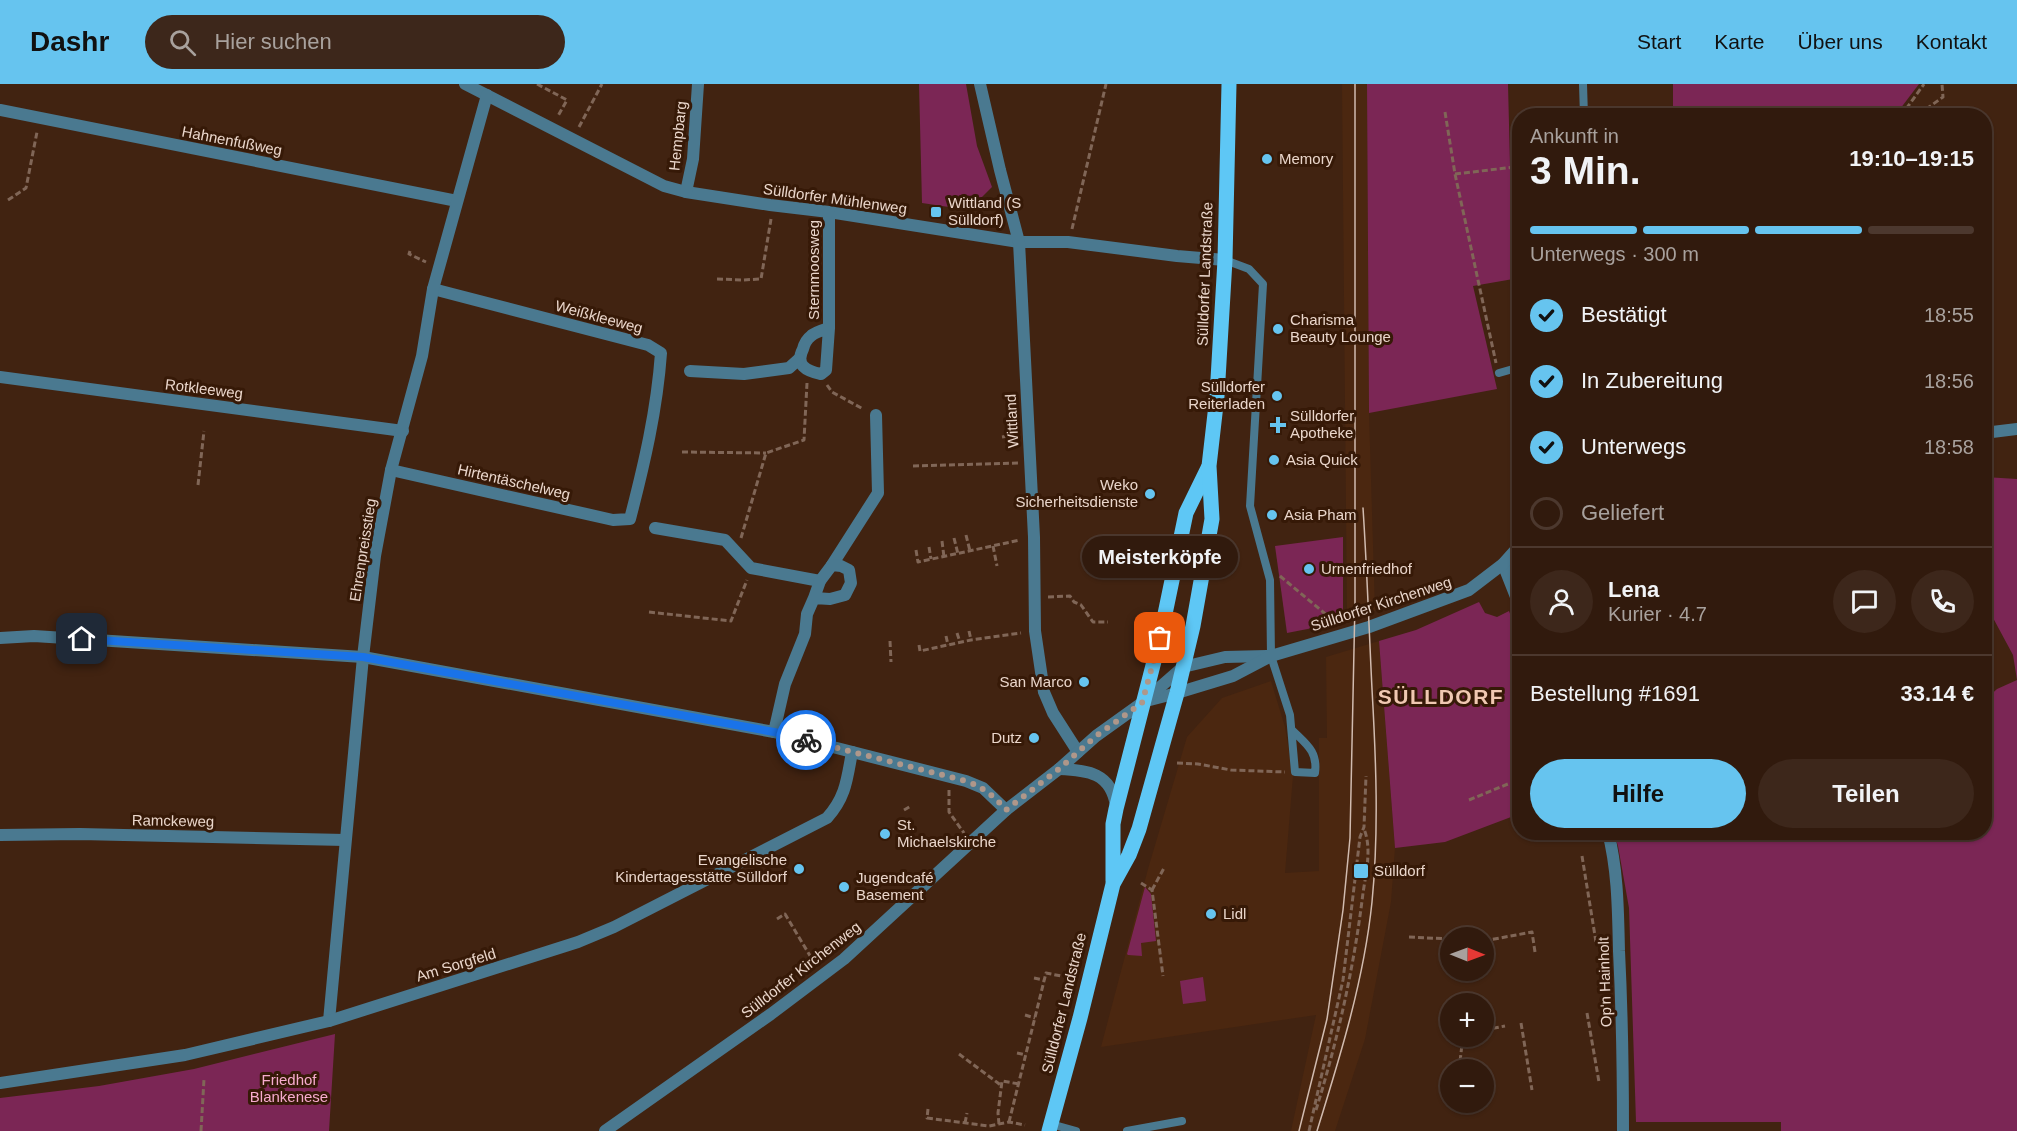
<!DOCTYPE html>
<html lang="de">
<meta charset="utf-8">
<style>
body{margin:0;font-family:Arial,sans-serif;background:#3d271b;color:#f1f3f6;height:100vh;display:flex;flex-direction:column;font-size:22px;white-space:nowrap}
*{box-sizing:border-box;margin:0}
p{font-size:20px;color:#a8a19d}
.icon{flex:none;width:33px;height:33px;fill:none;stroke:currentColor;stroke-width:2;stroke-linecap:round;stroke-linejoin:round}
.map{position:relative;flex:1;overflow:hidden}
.sheet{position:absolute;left:1512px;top:24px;width:480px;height:732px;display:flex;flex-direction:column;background:#311a0d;border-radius:24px;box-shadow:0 2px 4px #0004,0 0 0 2px #4c382e}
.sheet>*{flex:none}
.needle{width:39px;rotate:91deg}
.buttons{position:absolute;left:1440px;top:843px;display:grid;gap:12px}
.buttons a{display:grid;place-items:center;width:54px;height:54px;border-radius:50%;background:#311a0d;box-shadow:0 2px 4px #0004,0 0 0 2px #4c382e;font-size:30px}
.pin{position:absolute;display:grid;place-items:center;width:51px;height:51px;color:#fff;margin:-26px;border-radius:12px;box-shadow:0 3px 9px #0006}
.courier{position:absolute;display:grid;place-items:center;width:60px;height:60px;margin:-30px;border:4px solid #1a73e8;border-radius:50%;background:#fff;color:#222;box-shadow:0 2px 8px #0007}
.bubble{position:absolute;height:42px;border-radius:21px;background:#311a0d;box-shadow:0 2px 4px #0004,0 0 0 2px #4c382e;font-size:20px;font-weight:700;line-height:42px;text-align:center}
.headline em{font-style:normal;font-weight:700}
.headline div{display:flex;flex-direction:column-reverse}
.headline{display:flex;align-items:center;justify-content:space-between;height:102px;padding:0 18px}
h1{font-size:39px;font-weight:700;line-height:45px}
.bar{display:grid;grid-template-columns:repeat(4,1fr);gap:9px 6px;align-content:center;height:72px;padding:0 18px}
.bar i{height:8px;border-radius:4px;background:#4c382e}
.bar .active{background:#66c4ef}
.bar p{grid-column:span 4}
.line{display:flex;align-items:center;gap:15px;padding:0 18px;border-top:2px solid #4c382e}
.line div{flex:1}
.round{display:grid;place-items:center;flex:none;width:63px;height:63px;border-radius:32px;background:#3d271b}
ol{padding:0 18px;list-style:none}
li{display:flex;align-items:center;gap:18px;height:66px}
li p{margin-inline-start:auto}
li .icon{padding:6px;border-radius:50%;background:#66c4ef;color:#111;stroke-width:4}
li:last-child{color:#a8a19d}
li i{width:33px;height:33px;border:3px solid #4c382e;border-radius:50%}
.action{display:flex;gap:12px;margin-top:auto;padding:12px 18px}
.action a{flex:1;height:69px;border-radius:36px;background:#66c4ef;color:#111;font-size:24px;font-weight:700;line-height:69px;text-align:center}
.action a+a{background:#3d271b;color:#f1f3f6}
header{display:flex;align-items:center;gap:36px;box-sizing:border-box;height:84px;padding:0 30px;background:#66c4ef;color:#111}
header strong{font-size:28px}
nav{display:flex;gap:33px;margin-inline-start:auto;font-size:21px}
.search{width:420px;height:54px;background:#3d271b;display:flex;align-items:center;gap:15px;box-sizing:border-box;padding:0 21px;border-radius:33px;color:#a8a19d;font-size:22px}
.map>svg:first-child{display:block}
.built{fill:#4b2710}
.green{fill:#7b2655}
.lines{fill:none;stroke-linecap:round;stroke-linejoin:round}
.path{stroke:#806657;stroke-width:3;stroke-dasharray:6 3;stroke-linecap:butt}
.service{stroke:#4a7990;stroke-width:8}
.minor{stroke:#4a7990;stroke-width:12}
.tertiary{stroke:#4a7990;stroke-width:12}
.primary{stroke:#5ec7f5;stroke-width:15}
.tram{stroke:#d1bbaf;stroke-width:1.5}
.done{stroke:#af978a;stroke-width:6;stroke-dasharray:0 10.8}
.route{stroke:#1a73e8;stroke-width:8}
.poi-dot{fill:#66c4ef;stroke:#361907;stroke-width:2}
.labels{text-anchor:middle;stroke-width:6;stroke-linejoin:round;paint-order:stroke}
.street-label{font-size:15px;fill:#ead6cb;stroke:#361907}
.poi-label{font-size:15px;fill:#ead6cb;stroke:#361907;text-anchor:start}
.park-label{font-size:15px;fill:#f7abce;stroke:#361907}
.district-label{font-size:21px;font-weight:bold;letter-spacing:1.5px;fill:#f0c8b2;stroke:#361907}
</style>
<header>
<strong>Dashr</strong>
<div class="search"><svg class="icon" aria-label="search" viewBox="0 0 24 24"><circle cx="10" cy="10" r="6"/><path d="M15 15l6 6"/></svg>Hier suchen</div>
<nav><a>Start</a><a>Karte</a><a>Über uns</a><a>Kontakt</a></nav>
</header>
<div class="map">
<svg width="2017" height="1047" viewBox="0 0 2017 1047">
<rect width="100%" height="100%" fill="#412311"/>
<!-- built -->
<g class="built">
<polygon points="1342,0 1367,0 1369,329 1375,527 1347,531"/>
<polygon points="1379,557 1395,764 1391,818 1365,955 1335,1047 1291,1047 1316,931 1101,963 1148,785 1187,653 1222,614 1271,597 1285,643 1293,692 1285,789 1319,787 1319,654 1327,654 1326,573"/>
</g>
<!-- green -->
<g class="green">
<polygon points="919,0 966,0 977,62 992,103 969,126 922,119"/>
<polygon points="1367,0 1508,0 1511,121 1519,152 1519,194 1473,202 1497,305 1369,329"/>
<polygon points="1673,0 1919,0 1897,29 1890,31 1673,32"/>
<polygon points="1985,393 2017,395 2017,1047 1781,1047 1781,1038 1636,1038 1629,824 1618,762 1614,749 1984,748 1985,616 1997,605 2017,596 2013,571 1985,519"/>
<polygon points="1343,453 1343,530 1328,541 1287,549 1275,462"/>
<polygon points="1479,518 1485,529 1497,533 1509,527 1519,554 1519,730 1445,758 1395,764 1379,557 1416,546"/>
<polygon points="1145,803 1151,810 1156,857 1141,859 1142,872 1128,871 1127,870"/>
<polygon points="1203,893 1206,917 1183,920 1180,897"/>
<polygon points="335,950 329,1047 0,1047 0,1014 99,1002 194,985"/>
</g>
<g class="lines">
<!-- path -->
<g class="path">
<polyline points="537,0 567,16 558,32"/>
<polyline points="1445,28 1455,90 1496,279"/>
<polyline points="1901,32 1924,0"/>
<polyline points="1922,32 1922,28 1943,13 1942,0"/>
<polyline points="579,43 602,0"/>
<polyline points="1455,90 1515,83 1520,77"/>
<polyline points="8,116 26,104 37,48"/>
<polyline points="1072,145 1106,0"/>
<polyline points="410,167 409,170 426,178"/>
<polyline points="717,195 742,196 761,195 771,135"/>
<polyline points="827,301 832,308 863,325"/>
<polyline points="1002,353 1014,351"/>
<polyline points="682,368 766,369"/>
<polyline points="913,382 1018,379"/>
<polyline points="198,401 204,347"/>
<polyline points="966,451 970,467"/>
<polyline points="741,454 766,369 804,356 807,299"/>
<polyline points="954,454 958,470"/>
<polyline points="942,457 944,473"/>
<polyline points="993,462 997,482"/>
<polyline points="929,463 931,475"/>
<polyline points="916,466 918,478 1020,456"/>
<polyline points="1280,492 1335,538"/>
<polyline points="1048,513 1070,512 1074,518 1081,521 1093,538 1108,538"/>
<polyline points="649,528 731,537 747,496"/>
<polyline points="969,547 971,556"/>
<polyline points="957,549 960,558"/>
<polyline points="946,552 948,561"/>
<polyline points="890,557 891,578"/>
<polyline points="919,561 920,567 971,556 1021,549"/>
<polyline points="1177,679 1198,680 1231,686 1285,688"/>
<polyline points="949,706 949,728 964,749"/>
<polyline points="1469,716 1520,695"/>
<polyline points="904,726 911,722"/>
<polyline points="1582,772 1596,858"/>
<polyline points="1141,799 1152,806 1163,892"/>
<polyline points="863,800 868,796 887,817"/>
<polyline points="1152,806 1164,784"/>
<polyline points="777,835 785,830 815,880"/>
<polyline points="1409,853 1450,855"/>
<polyline points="1486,856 1490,874 1494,875"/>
<polyline points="1484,857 1532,848 1535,868"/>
<polyline points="1034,894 1044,896"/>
<polyline points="1587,929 1599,998"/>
<polyline points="1025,931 1035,934"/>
<polyline points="1521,939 1532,1006"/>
<polyline points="1484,946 1505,942"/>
<polyline points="1017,969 1026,971"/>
<polyline points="959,970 1002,1002"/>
<polyline points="1459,986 1463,952"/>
<polyline points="928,1025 927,1034 989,1042 1009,1038 1025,1041"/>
<path d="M1316,1026C1338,955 1354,883 1363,809C1366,789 1372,764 1364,745"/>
<polyline points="1454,1026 1455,1018"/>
<polyline points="1009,1038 1046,889 1061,892"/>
<polyline points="965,1039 967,1029"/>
<polyline points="999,1040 998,1029 1002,997 1019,1000"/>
<polyline points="201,1047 204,995"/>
<polyline points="1309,1047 1343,896 1360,753 1364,743 1366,692"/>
</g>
<!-- service -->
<g class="service">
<polyline points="1583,0 1584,32"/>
<path d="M1225,176L1249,185L1263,200L1250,422L1270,496L1271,572L1290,631L1295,688L1315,689C1318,667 1306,660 1292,646"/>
<polyline points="1499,289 1520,283"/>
<polyline points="1051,1040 1076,1047"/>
<polyline points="1127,1047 1182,1037"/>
</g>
<!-- minor -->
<g class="minor">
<polyline points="465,0 664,102 686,108 770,121 829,128 1019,158 1068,158 1177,172 1225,176"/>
<polyline points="980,0 1000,86 1019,158 1034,453 1035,547 1044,608 1053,629 1078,668"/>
<polyline points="0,26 457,117"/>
<polyline points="686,108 693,75 698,0"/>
<path d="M829,244C823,246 815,248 811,252C807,255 804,261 803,265C795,281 806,287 821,290L826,286L829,244V128"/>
<polyline points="690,287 744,290 789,284 799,275"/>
<polyline points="0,293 403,347"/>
<polyline points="1984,349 2017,345"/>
<path d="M391,386L613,436L630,435C644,381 657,326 661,269L648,261L433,205"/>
<polyline points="655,444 725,456 751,484 820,497"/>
<polyline points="1503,480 1520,523"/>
<polyline points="832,481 878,409 876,331"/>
<polyline points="0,554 34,552 363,573 774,648 966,697 983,704 1006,726"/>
<polyline points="1183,583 1225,573 1267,572"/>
<polyline points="1177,609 1233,592 1271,572 1369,543 1469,506 1503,480 1520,461"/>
<polyline points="774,648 785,600 805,550 807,530 814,514 830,515 845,511 851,499 849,486 841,482 832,481 820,497 814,514"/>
<path d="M1608,748C1618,787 1618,828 1619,867C1622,927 1623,987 1623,1047"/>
<polyline points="0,751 80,750 345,756"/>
<polyline points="329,937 363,573 375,472 391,386 422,272 433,205 487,11"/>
<path d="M0,999L185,971L329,937L578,858L614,843L827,734C846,713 847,695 852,668"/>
</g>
<!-- tertiary -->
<g class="tertiary">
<polyline points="1146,617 1177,609"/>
<path d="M1059,685C1088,686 1111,689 1116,722"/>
<polyline points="605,1047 771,930 844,875 1006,726 1059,685 1096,652 1142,619 1183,583"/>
</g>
<!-- primary -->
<g class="primary">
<polyline points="1113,797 1113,740 1116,725 1160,554 1186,429 1208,384"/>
<polyline points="1049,1047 1080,934 1113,800 1129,771 1139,745 1177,609 1193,542 1212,435 1209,382 1217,312 1225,176 1229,0"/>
</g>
<!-- tram -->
<g class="tram">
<polyline points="1299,1047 1327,935 1343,826 1350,754 1355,518 1355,0"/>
<path d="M1317,1047C1340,973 1364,896 1372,818C1379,747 1376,676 1372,605C1369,545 1367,485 1363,424"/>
</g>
</g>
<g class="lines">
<!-- done -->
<path class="done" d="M806,656L966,697C984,704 994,712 1006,726L1059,685L1096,652L1142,619L1160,554"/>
<!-- route -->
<polyline class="route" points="82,555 363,573 774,648 806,656"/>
</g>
<!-- markers -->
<g class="poi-dot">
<circle cx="1267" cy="75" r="6"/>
<rect x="930" y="122" width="12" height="12" rx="3"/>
<circle cx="1278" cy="245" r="6"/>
<circle cx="1277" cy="312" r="6"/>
<path d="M1275 332h6v6h6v6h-6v6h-6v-6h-6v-6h6z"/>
<circle cx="1274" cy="376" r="6"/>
<circle cx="1150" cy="410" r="6"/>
<circle cx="1272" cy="431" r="6"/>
<circle cx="1309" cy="485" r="6"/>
<circle cx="1084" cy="598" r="6"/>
<circle cx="1034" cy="654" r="6"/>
<circle cx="885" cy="750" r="6"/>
<circle cx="799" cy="785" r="6"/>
<rect x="1353" y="779" width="16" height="16" rx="3"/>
<circle cx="844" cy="803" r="6"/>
<circle cx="1211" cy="830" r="6"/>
</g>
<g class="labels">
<!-- street labels -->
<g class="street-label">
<text transform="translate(678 52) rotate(-84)" y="5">Hempbarg</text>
<text transform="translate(232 57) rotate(11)" y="5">Hahnenfußweg</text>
<text transform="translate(835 115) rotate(8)" y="5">Sülldorfer Mühlenweg</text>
<text transform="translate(814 186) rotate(-90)" y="5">Sternmoosweg</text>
<text transform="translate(1205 190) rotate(-88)" y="5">Sülldorfer Landstraße</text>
<text transform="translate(599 233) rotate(15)" y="5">Weißkleeweg</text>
<text transform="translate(204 305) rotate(7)" y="5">Rotkleeweg</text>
<text transform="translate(1012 337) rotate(-93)" y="5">Wittland</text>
<text transform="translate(514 398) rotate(13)" y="5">Hirtentäschelweg</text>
<text transform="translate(363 466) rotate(-81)" y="5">Ehrenpreisstieg</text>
<text transform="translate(1381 520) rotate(-18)" y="5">Sülldorfer Kirchenweg</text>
<text transform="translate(173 737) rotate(1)" y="5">Ramckeweg</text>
<text transform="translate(456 881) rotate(-17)" y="5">Am Sorgfeld</text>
<text transform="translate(801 886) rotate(-38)" y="5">Sülldorfer Kirchenweg</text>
<text transform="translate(1605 898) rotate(-92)" y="5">Op'n Hainholt</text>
<text transform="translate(1064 919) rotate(-76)" y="5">Sülldorfer Landstraße</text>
</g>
<!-- poi labels -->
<g class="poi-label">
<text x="1279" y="80">Memory</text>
<text x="948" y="124">Wittland (S<tspan x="948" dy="17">Sülldorf)</tspan></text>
<text x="1290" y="241">Charisma<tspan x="1290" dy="17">Beauty Lounge</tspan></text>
<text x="1265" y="308" text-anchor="end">Sülldorfer<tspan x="1265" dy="17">Reiterladen</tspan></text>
<text x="1290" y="337">Sülldorfer<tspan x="1290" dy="17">Apotheke</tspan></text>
<text x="1286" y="381">Asia Quick</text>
<text x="1138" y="406" text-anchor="end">Weko<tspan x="1138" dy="17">Sicherheitsdienste</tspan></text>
<text x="1284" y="436">Asia Pham</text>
<text x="1321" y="490">Urnenfriedhof</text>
<text x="1072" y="603" text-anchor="end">San Marco</text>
<text x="1022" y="659" text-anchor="end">Dutz</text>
<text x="897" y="746">St.<tspan x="897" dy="17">Michaelskirche</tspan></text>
<text x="787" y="781" text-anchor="end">Evangelische<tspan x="787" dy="17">Kindertagesstätte Sülldorf</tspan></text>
<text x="1374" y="792">Sülldorf</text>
<text x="856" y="799">Jugendcafé<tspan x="856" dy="17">Basement</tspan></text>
<text x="1223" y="835">Lidl</text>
</g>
<!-- park labels -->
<g class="park-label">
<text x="289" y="1001">Friedhof<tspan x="289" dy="17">Blankenese</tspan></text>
</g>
<!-- district labels -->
<g class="district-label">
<text x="1441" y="620">SÜLLDORF</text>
</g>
</g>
</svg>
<div class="buttons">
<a><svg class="needle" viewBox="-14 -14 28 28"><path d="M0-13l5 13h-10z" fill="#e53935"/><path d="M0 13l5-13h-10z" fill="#a8a19d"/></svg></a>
<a>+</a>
<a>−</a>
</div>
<div class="pin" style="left:1160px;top:554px;background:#ea580c"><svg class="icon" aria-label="bag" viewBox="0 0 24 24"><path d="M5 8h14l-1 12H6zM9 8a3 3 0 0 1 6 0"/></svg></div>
<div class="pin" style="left:82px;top:555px;background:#1f2937"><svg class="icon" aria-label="home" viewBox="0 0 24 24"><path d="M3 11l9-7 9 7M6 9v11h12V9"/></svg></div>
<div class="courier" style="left:806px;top:656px"><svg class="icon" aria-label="bike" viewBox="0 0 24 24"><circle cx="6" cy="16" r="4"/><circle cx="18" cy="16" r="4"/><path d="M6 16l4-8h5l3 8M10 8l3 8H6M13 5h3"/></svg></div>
<div class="bubble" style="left:1082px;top:452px;width:156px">Meisterköpfe</div>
<section class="sheet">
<div class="headline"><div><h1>3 Min.</h1><p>Ankunft in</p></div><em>19:10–19:15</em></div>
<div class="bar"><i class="active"></i><i class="active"></i><i class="active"></i><i></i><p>Unterwegs · 300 m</p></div>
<ol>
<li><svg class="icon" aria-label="check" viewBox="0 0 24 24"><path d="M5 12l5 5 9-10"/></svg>Bestätigt<p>18:55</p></li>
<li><svg class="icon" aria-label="check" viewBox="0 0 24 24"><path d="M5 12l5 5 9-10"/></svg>In Zubereitung<p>18:56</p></li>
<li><svg class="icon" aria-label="check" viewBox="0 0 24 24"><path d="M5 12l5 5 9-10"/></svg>Unterwegs<p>18:58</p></li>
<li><i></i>Geliefert</li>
</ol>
<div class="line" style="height:108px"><a class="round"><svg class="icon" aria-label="person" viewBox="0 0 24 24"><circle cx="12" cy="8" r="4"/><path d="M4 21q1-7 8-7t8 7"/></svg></a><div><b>Lena</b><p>Kurier · 4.7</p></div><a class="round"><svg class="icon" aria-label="chat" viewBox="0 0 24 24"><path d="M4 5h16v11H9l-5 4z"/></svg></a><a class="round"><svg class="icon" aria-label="phone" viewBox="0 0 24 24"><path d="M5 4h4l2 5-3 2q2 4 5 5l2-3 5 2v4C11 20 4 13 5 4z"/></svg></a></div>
<div class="line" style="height:78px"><div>Bestellung #1691</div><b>33.14 €</b></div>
<div class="action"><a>Hilfe</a><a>Teilen</a></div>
</section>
</div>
